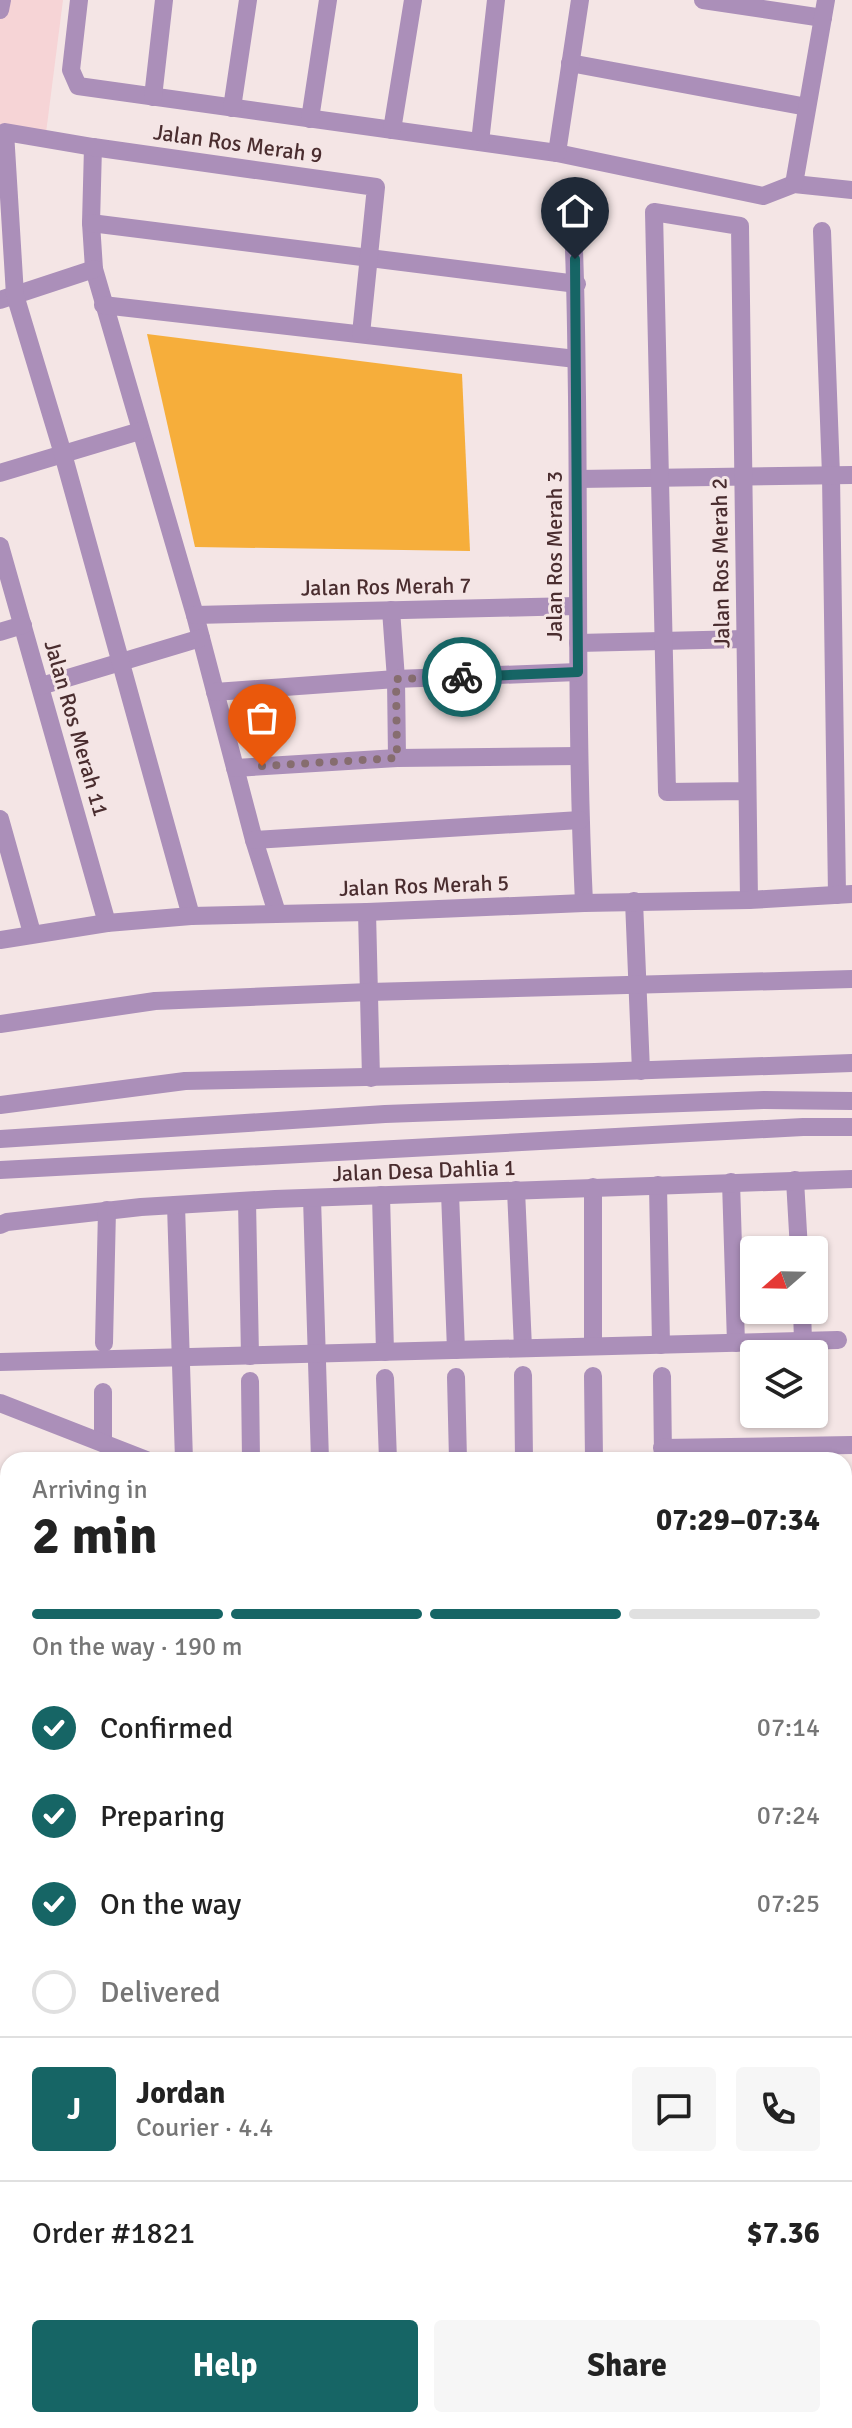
<!DOCTYPE html>
<meta charset="utf-8">
<style>
body{margin:0;font-family:Signika,sans-serif;background:#f6f6f6;color:#222;height:100vh;display:flex;flex-direction:column;font-size:30px;white-space:nowrap}
*{box-sizing:border-box;margin:0}
p{font-size:26px;color:#767676}
.icon{flex:none;width:44px;height:44px;fill:none;stroke:currentColor;stroke-width:2;stroke-linecap:round;stroke-linejoin:round}
.map{position:relative;flex:1;overflow:hidden}
.panel{position:absolute;left:0px;top:1452px;width:852px;height:976px;display:flex;flex-direction:column;background:#fff;border-radius:24px 24px 0 0;box-shadow:0 2px 6px #0004}
.panel>*{flex:none}
.needle{width:52px;rotate:250deg}
.controls{position:absolute;left:740px;top:1236px;display:grid;gap:16px}
.controls a{display:grid;place-items:center;width:88px;height:88px;border-radius:8px;background:#fff;box-shadow:0 2px 6px #0004;font-size:40px}
.pin{position:absolute;display:grid;place-items:center;width:68px;height:68px;color:#fff;margin:-82px -34px;border-radius:50% 50% 50% 0;rotate:-45deg;box-shadow:0 0 8px #0007}
.pin .icon{rotate:45deg}
.courier{position:absolute;display:grid;place-items:center;width:80px;height:80px;margin:-40px;border:6px solid #166565;border-radius:50%;background:#fff;color:#222;box-shadow:0 2px 10px #0007}
.head em{font-style:normal;font-weight:800}
.head div{display:flex;flex-direction:column-reverse}
.head{display:flex;align-items:center;justify-content:space-between;height:136px;padding:0 32px}
h1{font-size:52px;font-weight:800;line-height:60px}
.bar{display:grid;grid-template-columns:repeat(4,1fr);gap:12px 8px;align-content:center;height:96px;padding:0 32px}
.bar i{height:10px;border-radius:6px;background:#e0e0e0}
.bar .current{background:#166565}
.bar p{grid-column:span 4}
.line{display:flex;align-items:center;gap:20px;padding:0 32px;border-top:2px solid #e0e0e0}
.line div{flex:1}
.round{display:grid;place-items:center;flex:none;width:84px;height:84px;border-radius:8px;background:#f6f6f6}
ol{padding:0 32px;list-style:none}
li{display:flex;align-items:center;gap:24px;height:88px}
li p{margin-inline-start:auto}
li .icon{padding:8px;border-radius:50%;background:#166565;color:#fff;stroke-width:4}
li:last-child{color:#767676}
li i{width:44px;height:44px;border:4px solid #e0e0e0;border-radius:50%}
.primary-button{display:flex;gap:16px;margin-top:auto;padding:16px 32px}
.primary-button a{flex:1;height:92px;border-radius:8px;background:#166565;color:#fff;font-size:32px;font-weight:800;line-height:92px;text-align:center}
.primary-button a+a{background:#f6f6f6;color:#222}
.map>svg:first-child{display:block}
.built{fill:#f6d4d6}
.green{fill:#f6ae3b}
.lines{fill:none;stroke-linecap:round;stroke-linejoin:round}
.minor{stroke:#ab8fb9;stroke-width:18}
.done{stroke:#866d6f;stroke-width:8;stroke-dasharray:0 14.4}
.route{stroke:#166565;stroke-width:10}
.labels{text-anchor:middle;stroke-width:6;stroke-linejoin:round;paint-order:stroke}
.street-label{font-size:22px;fill:#4a2d2f;stroke:#f4e5e5}
</style>
<div class="map">
<svg width="852" height="2428" viewBox="0 0 852 2428">
<rect width="100%" height="100%" fill="#f4e5e5"/>
<!-- built -->
<polygon class="built" points="0,0 63,0 46,133 0,127"/>
<!-- green -->
<polygon class="green" points="147,334 462,374 470,551 195,547"/>
<g class="lines">
<!-- minor -->
<g class="minor">
<polyline points="79,0 71,70 78,86 557,153 763,196 794,184 852,190"/>
<polyline points="703,0 823,18"/>
<polyline points="0,10 2,0"/>
<polyline points="570,63 807,107"/>
<polyline points="153,97 164,0"/>
<polyline points="232,108 248,0"/>
<polyline points="310,119 328,0"/>
<polyline points="392,130 413,0"/>
<polyline points="480,142 496,0"/>
<polyline points="93,147 91,223 94,269 195,615 254,840 277,913"/>
<polyline points="557,153 580,0"/>
<polyline points="794,184 826,0"/>
<path d="M572,209C576,272 576,334 577,397C579,566 576,734 584,903"/>
<polyline points="91,223 577,284"/>
<polyline points="822,231 831,475 837,895"/>
<polyline points="0,300 94,269"/>
<polyline points="103,305 576,359"/>
<polyline points="0,473 140,431"/>
<polyline points="578,479 852,475"/>
<polyline points="0,546 107,923"/>
<polyline points="391,610 396,679 397,758"/>
<polyline points="195,615 577,606"/>
<polyline points="0,632 23,625"/>
<polyline points="578,643 745,639"/>
<polyline points="41,686 201,638"/>
<polyline points="215,692 396,679 578,672"/>
<polyline points="235,768 397,758 579,756"/>
<polyline points="747,791 667,792 654,212 740,226 749,900"/>
<polyline points="0,819 32,933"/>
<polyline points="254,840 580,820"/>
<polyline points="634,901 641,1071"/>
<polyline points="367,912 371,1078"/>
<polyline points="191,916 63,454 15,295 5,132 93,147 376,187 361,334"/>
<polyline points="0,940 107,923 191,916 367,912 584,903 749,900 852,894"/>
<polyline points="0,1024 155,1001 369,992 852,979"/>
<polyline points="0,1105 185,1081 595,1072 852,1063"/>
<polyline points="0,1139 385,1114 764,1100 852,1101"/>
<polyline points="0,1170 803,1127 852,1127"/>
<polyline points="795,1180 799,1250"/>
<polyline points="731,1182 736,1343"/>
<polyline points="658,1185 661,1345"/>
<polyline points="593,1187 593,1346"/>
<polyline points="516,1190 523,1348"/>
<polyline points="450,1193 456,1350"/>
<polyline points="381,1195 385,1352"/>
<polyline points="312,1198 320,1460"/>
<polyline points="247,1201 250,1356"/>
<polyline points="176,1205 184,1460"/>
<polyline points="0,1225 7,1222 141,1207 275,1199 852,1179"/>
<polyline points="802,1310 803,1341"/>
<polyline points="104,1343 107,1210"/>
<polyline points="0,1362 838,1340"/>
<polyline points="523,1375 524,1460"/>
<polyline points="593,1376 594,1460"/>
<polyline points="662,1376 663,1457"/>
<polyline points="456,1377 458,1460"/>
<polyline points="385,1378 388,1460"/>
<polyline points="250,1381 251,1460"/>
<polyline points="103,1392 103,1443"/>
<polyline points="0,1403 146,1460"/>
<polyline points="662,1448 852,1445"/>
<polyline points="844,1690 852,1691"/>
<polyline points="0,1699 8,1698"/>
<polyline points="0,1927 8,1926"/>
<polyline points="0,1978 8,1976"/>
<polyline points="0,2024 8,2023"/>
<polyline points="844,2057 852,2058"/>
<polyline points="844,2219 852,2220"/>
<polyline points="0,2305 8,2305"/>
<polyline points="844,2366 852,2367"/>
<polyline points="17,2428 17,2420"/>
<polyline points="85,2428 86,2420"/>
<polyline points="167,2428 167,2420"/>
<polyline points="238,2428 239,2420"/>
<polyline points="318,2428 318,2420"/>
<polyline points="396,2428 396,2420"/>
<polyline points="552,2428 552,2420"/>
</g>
</g>
<g class="lines">
<!-- done -->
<polyline class="done" points="262,766 397,758 396,679 462,677"/>
<!-- route -->
<polyline class="route" points="462,677 578,672 575,259"/>
</g>
<g class="labels">
<!-- street labels -->
<g class="street-label">
<text transform="translate(238 143) rotate(8)" y="8">Jalan Ros Merah 9</text>
<text transform="translate(554 556) rotate(-90)" y="8">Jalan Ros Merah 3</text>
<text transform="translate(720 563) rotate(-91)" y="8">Jalan Ros Merah 2</text>
<text transform="translate(386 586) rotate(-1)" y="8">Jalan Ros Merah 7</text>
<text transform="translate(77 728) rotate(74)" y="8">Jalan Ros Merah 11</text>
<text transform="translate(424 885) rotate(-2)" y="8">Jalan Ros Merah 5</text>
<text transform="translate(424 1170) rotate(-2)" y="8">Jalan Desa Dahlia 1</text>
</g>
</g>
</svg>
<div class="controls">
<a><svg class="needle" viewBox="-14 -14 28 28"><path d="M0-13l5 13h-10z" fill="#e53935"/><path d="M0 13l5-13h-10z" fill="#767676"/></svg></a>
<a><svg class="icon" aria-label="layers" viewBox="0 0 24 24"><path d="M12 4l9 5-9 5-9-5zM3 14l9 5 9-5"/></svg></a>
</div>
<div class="pin" style="left:262px;top:766px;background:#ea580c"><svg class="icon" aria-label="bag" viewBox="0 0 24 24"><path d="M5 8h14l-1 12H6zM9 8a3 3 0 0 1 6 0"/></svg></div>
<div class="pin" style="left:575px;top:259px;background:#1f2937"><svg class="icon" aria-label="home" viewBox="0 0 24 24"><path d="M3 11l9-7 9 7M6 9v11h12V9"/></svg></div>
<div class="courier" style="left:462px;top:677px"><svg class="icon" aria-label="bike" viewBox="0 0 24 24"><circle cx="6" cy="16" r="4"/><circle cx="18" cy="16" r="4"/><path d="M6 16l4-8h5l3 8M10 8l3 8H6M13 5h3"/></svg></div>
<section class="panel">
<div class="head"><div><h1>2 min</h1><p>Arriving in</p></div><em>07:29–07:34</em></div>
<div class="bar"><i class="current"></i><i class="current"></i><i class="current"></i><i></i><p>On the way · 190 m</p></div>
<ol>
<li><svg class="icon" aria-label="check" viewBox="0 0 24 24"><path d="M5 12l5 5 9-10"/></svg>Confirmed<p>07:14</p></li>
<li><svg class="icon" aria-label="check" viewBox="0 0 24 24"><path d="M5 12l5 5 9-10"/></svg>Preparing<p>07:24</p></li>
<li><svg class="icon" aria-label="check" viewBox="0 0 24 24"><path d="M5 12l5 5 9-10"/></svg>On the way<p>07:25</p></li>
<li><i></i>Delivered</li>
</ol>
<div class="line" style="height:144px"><b class="round" style="background:#166565;color:#fff">J</b><div><b>Jordan</b><p>Courier · 4.4</p></div><a class="round"><svg class="icon" aria-label="chat" viewBox="0 0 24 24"><path d="M4 5h16v11H9l-5 4z"/></svg></a><a class="round"><svg class="icon" aria-label="phone" viewBox="0 0 24 24"><path d="M5 4h4l2 5-3 2q2 4 5 5l2-3 5 2v4C11 20 4 13 5 4z"/></svg></a></div>
<div class="line" style="height:104px"><div>Order #1821</div><b>$7.36</b></div>
<div class="primary-button"><a>Help</a><a>Share</a></div>
</section>
</div>
